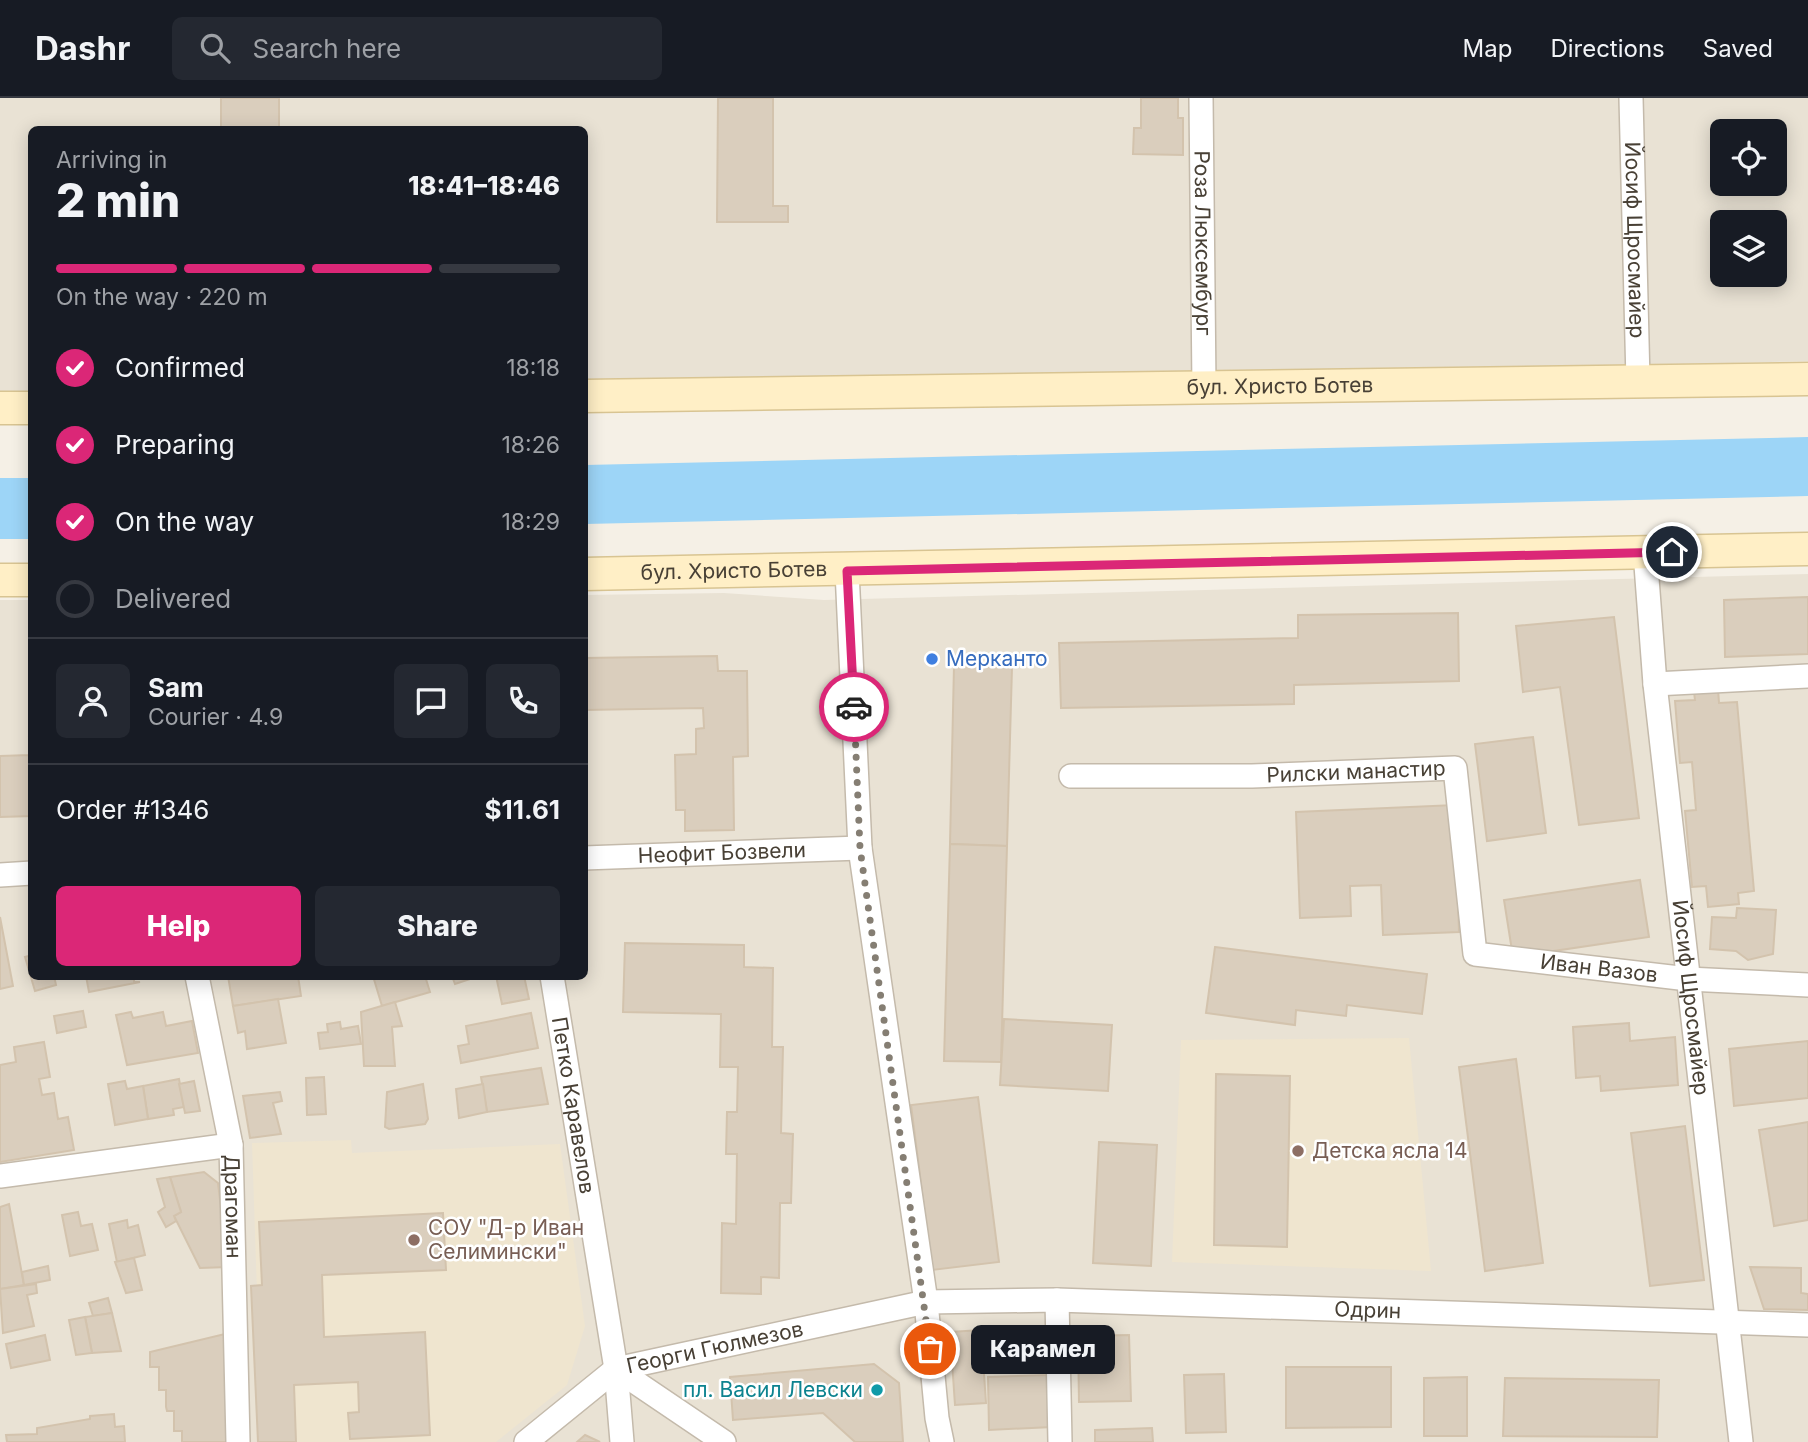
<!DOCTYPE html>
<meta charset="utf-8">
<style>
body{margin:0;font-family:Inter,sans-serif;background:#242831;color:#f1f3f6;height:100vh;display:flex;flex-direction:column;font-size:26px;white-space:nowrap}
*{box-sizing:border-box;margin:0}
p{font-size:23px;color:#9ea1a6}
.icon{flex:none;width:38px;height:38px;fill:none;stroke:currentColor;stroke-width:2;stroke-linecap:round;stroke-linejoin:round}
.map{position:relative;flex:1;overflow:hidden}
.details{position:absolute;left:28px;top:28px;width:560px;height:854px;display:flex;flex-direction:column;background:#171b24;border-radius:10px;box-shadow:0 4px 18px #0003}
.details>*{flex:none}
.tools{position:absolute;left:1710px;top:21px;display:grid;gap:14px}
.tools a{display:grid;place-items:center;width:77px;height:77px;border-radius:10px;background:#171b24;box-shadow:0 4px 18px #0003;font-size:35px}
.pin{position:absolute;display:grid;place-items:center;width:60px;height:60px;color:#fff;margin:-30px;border:4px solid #fff;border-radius:50%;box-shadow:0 2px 7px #0007}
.courier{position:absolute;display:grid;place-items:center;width:70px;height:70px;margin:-35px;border:5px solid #db2777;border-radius:50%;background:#fff;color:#222;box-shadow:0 2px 9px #0007}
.bubble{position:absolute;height:49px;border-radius:10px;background:#171b24;box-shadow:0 4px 18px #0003;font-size:23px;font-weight:800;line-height:49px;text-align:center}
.headline em{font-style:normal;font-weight:800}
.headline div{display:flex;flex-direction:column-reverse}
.headline{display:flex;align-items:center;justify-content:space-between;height:119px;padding:0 28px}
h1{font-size:46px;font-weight:800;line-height:52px}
.bar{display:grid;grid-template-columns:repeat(4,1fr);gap:10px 7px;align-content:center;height:84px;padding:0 28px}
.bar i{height:9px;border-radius:5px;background:#363941}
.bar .selected{background:#db2777}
.bar p{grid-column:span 4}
.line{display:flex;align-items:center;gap:18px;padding:0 28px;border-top:2px solid #363941}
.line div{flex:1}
.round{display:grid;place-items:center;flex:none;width:74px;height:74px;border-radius:10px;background:#242831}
ol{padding:0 28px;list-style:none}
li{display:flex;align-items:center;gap:21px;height:77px}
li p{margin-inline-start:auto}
li .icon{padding:7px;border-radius:50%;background:#db2777;color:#fff;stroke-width:4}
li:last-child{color:#9ea1a6}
li i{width:38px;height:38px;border:4px solid #363941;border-radius:50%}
.action{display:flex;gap:14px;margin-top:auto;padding:14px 28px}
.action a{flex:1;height:80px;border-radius:10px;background:#db2777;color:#fff;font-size:28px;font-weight:800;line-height:80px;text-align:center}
.action a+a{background:#242831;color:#f1f3f6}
header{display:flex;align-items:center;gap:42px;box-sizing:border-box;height:98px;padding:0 35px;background:#171b24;border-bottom:2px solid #363941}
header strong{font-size:33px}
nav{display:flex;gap:38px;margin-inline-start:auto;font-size:24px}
.search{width:490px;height:63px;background:#242831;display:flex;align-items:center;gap:18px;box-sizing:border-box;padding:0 24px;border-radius:10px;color:#9ea1a6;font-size:26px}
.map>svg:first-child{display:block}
.residential{fill:#e9e2d4;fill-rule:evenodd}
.education{fill:#efe5cf}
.water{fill:#9dd5f7}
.building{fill:#dacebd;stroke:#d3c3ad;stroke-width:2}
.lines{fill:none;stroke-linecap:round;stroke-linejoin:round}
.street-casing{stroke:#c4baab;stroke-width:26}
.secondary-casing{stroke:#d8c492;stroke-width:35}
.street{stroke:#fff;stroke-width:23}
.secondary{stroke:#ffefc6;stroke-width:32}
.done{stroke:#857e73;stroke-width:7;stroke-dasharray:0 12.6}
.route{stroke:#db2777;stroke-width:9}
.shop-dot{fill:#3f7fe0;stroke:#fff;stroke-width:2.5}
.education-dot{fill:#8d6e63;stroke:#fff;stroke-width:2.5}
.culture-dot{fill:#0f9aa8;stroke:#fff;stroke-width:2.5}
.labels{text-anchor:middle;stroke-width:5;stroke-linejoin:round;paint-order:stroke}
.street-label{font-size:21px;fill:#484035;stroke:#fff}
.shop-label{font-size:21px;fill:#366cbe;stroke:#fff;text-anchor:start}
.education-label{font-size:21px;fill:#785e54;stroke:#fff;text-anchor:start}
.culture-label{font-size:21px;fill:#0d838f;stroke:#fff;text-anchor:end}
</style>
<header>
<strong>Dashr</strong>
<div class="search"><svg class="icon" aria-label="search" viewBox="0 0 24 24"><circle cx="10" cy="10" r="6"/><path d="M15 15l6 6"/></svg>Search here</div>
<nav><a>Map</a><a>Directions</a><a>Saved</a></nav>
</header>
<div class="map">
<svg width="1808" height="1344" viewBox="0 0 1808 1344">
<rect width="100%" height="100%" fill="#f5f0e6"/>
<!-- residential -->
<g class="residential">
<path d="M0,0H1808V263L585,294L584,32H32L31,308L0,309ZM1722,33H1774V86H1722ZM1722,124H1774V177H1722Z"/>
<polygon points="1808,476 1808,1344 0,1344 0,502 31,502 32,878 584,878 585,497 724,495 824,502"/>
</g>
<!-- education -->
<g class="education">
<polygon points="1409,940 1431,1173 1172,1164 1181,942"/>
<polygon points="351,1042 352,1055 560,1046 585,1228 567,1287 496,1344 262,1344 252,1045"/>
</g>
<!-- water -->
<g class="water">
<polygon points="1808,339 1808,398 585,426 585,367"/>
<rect x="0" y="380" width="31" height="61"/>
</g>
<!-- building -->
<g class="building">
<rect x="221" y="0" width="58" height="32"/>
<polygon points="718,0 773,0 773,108 788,108 788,124 717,124"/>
<polygon points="1141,0 1178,0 1178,20 1183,20 1183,57 1133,56 1134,30 1141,30"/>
<polygon points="1808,499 1808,556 1725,559 1724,502"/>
<polygon points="1458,515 1459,583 1294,587 1294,606 1061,610 1059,545 1298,540 1298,517"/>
<polygon points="1614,519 1639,720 1579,727 1560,589 1523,594 1516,528"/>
<polygon points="717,558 718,573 747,573 748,658 733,659 734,732 685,733 685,712 676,712 675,657 696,656 696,631 704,630 703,610 584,612 584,560"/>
<polygon points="954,568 1012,569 1007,748 950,746"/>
<polygon points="1718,591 1719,605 1737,604 1754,793 1738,795 1739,806 1708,809 1706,788 1692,789 1685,713 1696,712 1692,664 1680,665 1675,603 1695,602 1694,594"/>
<polygon points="29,639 32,639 32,718 0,719 0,658 30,657"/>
<polygon points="1533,639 1546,735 1487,743 1475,646"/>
<polygon points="1455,707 1459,834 1383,837 1381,787 1350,788 1351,818 1300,820 1296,714"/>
<polygon points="950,746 1007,748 1001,964 944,963"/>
<polygon points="1640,782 1649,839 1513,859 1504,802"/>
<polygon points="1737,810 1776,812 1773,856 1748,862 1736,853 1710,851 1712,819 1736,820"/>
<polygon points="0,819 13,888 0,891"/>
<polygon points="625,845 744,847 744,869 773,870 772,949 783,949 781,1035 793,1036 791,1105 780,1105 779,1180 761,1179 761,1196 721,1195 722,1125 736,1126 737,1056 726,1056 727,1014 737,1014 738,969 720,969 721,916 623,914"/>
<polygon points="1215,849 1427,876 1422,916 1347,907 1346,918 1296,912 1295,927 1206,915"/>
<polygon points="32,857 32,878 54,878 56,887 35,893 25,859"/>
<polygon points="86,878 134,878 134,884 140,884 89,894"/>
<polygon points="228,878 298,878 301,898 233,908"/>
<polygon points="373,878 425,878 430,894 382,908"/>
<polygon points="452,878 479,878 455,886"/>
<polygon points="496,878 524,878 529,901 502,906"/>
<polygon points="278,901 286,945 247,951 245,933 238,935 233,908"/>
<polygon points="395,904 402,928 392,929 395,968 364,968 361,914"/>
<polygon points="83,913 86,929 57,935 54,918"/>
<polygon points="131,914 133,920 163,914 166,928 192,923 198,955 127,967 116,917"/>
<polygon points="531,915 538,950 461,965 458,948 469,946 466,928"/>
<polygon points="1004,921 1112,927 1108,993 1000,987"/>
<polygon points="340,924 341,931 358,928 361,946 320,951 318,935 328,934 327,926"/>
<polygon points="1629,925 1630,943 1675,939 1678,987 1601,993 1600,978 1576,980 1573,929"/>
<polygon points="1808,943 1808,1000 1734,1008 1729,951"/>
<polygon points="44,944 50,979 39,981 42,997 54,995 58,1021 68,1019 74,1052 0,1064 0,967 16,964 14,949"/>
<polygon points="1516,961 1543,1165 1485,1173 1459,969"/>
<polygon points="541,970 548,1006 487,1014 481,979"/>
<polygon points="1216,976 1290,978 1287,1149 1214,1147"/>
<polygon points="324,979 326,1016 307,1017 306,980"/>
<polygon points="179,981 184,1009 173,1011 174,1017 148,1021 143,988"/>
<polygon points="125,983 127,991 143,988 148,1021 115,1027 108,986"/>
<polygon points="194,983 200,1013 185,1015 179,986"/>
<polygon points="423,986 428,1021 425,1026 389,1031 385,1029 387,994"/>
<polygon points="483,986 487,1014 459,1020 456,991"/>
<polygon points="280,994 282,1003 273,1005 281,1036 250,1040 243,998"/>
<polygon points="978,999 999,1164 932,1172 911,1007"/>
<polygon points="1808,1024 1808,1122 1774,1128 1759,1032"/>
<polygon points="1685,1028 1704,1182 1650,1188 1631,1035"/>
<polygon points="1099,1044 1157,1047 1151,1168 1093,1165"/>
<polygon points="204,1074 218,1085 228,1169 200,1170 174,1118 181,1114 170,1079"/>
<polygon points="170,1079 181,1114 174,1118 176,1123 166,1129 158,1114 165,1109 157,1081"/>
<polygon points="9,1106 24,1187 0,1191 0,1109"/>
<polygon points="78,1114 81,1128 92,1126 98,1152 70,1158 62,1117"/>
<polygon points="443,1115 446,1172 322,1177 324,1239 425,1234 430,1337 350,1341 348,1315 359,1314 358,1284 294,1287 296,1344 258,1344 251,1188 262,1187 259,1124"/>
<polygon points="127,1122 128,1130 138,1127 145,1157 117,1164 109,1126"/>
<polygon points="134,1160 142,1192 126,1195 115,1164"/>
<polygon points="48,1168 50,1182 24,1187 22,1174"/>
<polygon points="1750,1169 1801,1170 1801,1195 1808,1196 1808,1212 1764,1211"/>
<polygon points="36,1186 37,1195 27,1197 34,1228 3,1235 0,1191"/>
<polygon points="108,1200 112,1215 93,1218 89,1205"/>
<polygon points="112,1215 121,1253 92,1255 85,1219"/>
<polygon points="85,1219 92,1255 76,1257 69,1222"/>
<polygon points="981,1232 986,1305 955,1307 950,1234"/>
<polygon points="229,1235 231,1344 182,1344 182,1333 174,1333 174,1313 167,1313 166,1309 166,1292 159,1292 159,1269 150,1269 150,1254"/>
<polygon points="45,1237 50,1262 11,1270 6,1246"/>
<polygon points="1129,1237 1131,1303 1079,1304 1078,1238"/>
<polygon points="874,1266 899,1285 903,1344 855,1344 823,1315 733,1322 730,1279"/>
<polygon points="1286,1269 1391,1269 1391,1329 1286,1330"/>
<polygon points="1224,1276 1226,1334 1186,1335 1184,1277"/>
<polygon points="1050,1277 1052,1329 989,1332 988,1279"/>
<polygon points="1467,1279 1467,1338 1424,1338 1424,1280"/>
<polygon points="1505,1280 1659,1282 1657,1339 1503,1338"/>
<polygon points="114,1316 115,1329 124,1328 125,1344 7,1344 6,1337 37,1336 37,1330 90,1321 90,1318"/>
<polygon points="1152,1330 1153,1344 1095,1344 1095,1332"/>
<polygon points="585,1337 600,1344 577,1344"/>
</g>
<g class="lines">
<!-- street casing -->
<g class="street-casing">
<g id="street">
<path id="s1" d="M1201,0L1204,289"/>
<path id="s2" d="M1631,0L1638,283"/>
<path id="s3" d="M1645,454L1655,586L1741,1344"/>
<polyline points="847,473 860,750 926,1204 937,1320 942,1344"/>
<polyline points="1655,586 1808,578"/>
<path id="s4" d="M1071,678H1252L1455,670L1475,856L1688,881L1808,887"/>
<path id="s5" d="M584,760L860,750"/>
<polyline points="0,777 32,775"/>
<path id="s6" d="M197,878L231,1047L238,1344"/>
<path id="s7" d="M552,878L616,1271L622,1344"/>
<polyline points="0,1078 231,1047"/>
<polyline points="1057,1202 1060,1344"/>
<polyline points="616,1271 724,1344"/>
<path id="s8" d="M526,1344L616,1271L926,1204L1057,1202L1808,1227"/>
</g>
</g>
<!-- secondary casing -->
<g class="secondary-casing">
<g id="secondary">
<path id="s9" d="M584,298L1808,281"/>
<polyline points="0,310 32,310"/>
<path id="s10" d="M584,476L1808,451"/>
<polyline points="0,482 32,482"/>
</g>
</g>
<!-- street -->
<use href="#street" class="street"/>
<!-- secondary -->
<use href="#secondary" class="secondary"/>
</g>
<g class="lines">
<!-- done -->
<polyline class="done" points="854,609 860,750 930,1251"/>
<!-- route -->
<polyline class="route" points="854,609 847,473 1672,454"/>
</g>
<!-- markers -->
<circle class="shop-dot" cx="932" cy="561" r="7"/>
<g class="education-dot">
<circle cx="1298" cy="1053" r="7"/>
<circle cx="414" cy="1142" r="7"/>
</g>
<circle class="culture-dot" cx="877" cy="1292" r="7"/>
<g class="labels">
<!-- street labels -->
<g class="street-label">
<text dy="7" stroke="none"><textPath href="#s2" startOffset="142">Йосиф Щросмайер</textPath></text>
<text dy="7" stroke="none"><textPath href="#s1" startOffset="145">Роза Люксембург</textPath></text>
<text dy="7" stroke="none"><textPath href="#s9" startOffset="696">бул. Христо Ботев</textPath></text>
<text dy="7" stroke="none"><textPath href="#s10" startOffset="150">бул. Христо Ботев</textPath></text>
<text dy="7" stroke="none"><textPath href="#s4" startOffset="285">Рилски манастир</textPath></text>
<text dy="7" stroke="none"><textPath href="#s5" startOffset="138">Неофит Бозвели</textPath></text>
<text dy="7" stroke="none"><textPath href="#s4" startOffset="696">Иван Вазов</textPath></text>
<text dy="7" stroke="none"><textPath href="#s3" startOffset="448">Йосиф Щросмайер</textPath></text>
<text dy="7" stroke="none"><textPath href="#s7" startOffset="131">Петко Каравелов</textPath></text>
<text dy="7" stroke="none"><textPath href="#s6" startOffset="234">Драгоман</textPath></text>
<text dy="7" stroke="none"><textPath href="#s8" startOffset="875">Одрин</textPath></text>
<text dy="7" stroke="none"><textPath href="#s8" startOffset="217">Георги Гюлмезов</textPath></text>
</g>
<!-- shop labels -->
<g class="shop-label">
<text x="946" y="568">Мерканто</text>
</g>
<!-- education labels -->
<g class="education-label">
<text x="1312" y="1060">Детска ясла 14</text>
<text x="428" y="1137">СОУ "Д-р Иван<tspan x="428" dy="24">Селимински"</tspan></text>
</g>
<!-- culture labels -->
<g class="culture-label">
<text x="863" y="1299">пл. Васил Левски</text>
</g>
</g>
</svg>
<div class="tools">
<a><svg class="icon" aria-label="locate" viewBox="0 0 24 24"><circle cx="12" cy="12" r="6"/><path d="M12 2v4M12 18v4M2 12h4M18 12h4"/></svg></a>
<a><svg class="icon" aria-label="layers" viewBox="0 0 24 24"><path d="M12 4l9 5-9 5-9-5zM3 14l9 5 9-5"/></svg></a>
</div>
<div class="pin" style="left:930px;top:1251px;background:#ea580c"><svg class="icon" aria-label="bag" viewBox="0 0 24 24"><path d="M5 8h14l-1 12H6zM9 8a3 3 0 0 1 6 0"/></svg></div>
<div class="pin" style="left:1672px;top:454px;background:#1f2937"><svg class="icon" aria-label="home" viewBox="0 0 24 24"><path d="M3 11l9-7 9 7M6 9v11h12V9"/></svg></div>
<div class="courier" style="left:854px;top:609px"><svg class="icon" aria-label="car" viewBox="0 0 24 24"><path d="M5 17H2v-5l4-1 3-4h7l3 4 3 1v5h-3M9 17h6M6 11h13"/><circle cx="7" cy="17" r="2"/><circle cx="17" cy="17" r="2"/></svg></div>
<div class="bubble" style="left:971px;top:1227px;width:144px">Карамел</div>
<section class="details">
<div class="headline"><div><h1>2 min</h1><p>Arriving in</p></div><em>18:41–18:46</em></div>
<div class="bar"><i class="selected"></i><i class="selected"></i><i class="selected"></i><i></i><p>On the way · 220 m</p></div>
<ol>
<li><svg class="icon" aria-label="check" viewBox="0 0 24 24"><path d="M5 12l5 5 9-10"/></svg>Confirmed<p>18:18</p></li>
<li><svg class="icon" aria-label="check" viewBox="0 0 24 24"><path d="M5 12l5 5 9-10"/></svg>Preparing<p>18:26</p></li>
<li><svg class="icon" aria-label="check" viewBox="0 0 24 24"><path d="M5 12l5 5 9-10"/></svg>On the way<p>18:29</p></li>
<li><i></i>Delivered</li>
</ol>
<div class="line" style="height:126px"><a class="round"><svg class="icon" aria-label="person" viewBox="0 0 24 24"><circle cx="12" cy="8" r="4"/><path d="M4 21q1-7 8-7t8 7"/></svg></a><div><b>Sam</b><p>Courier · 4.9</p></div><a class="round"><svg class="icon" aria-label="chat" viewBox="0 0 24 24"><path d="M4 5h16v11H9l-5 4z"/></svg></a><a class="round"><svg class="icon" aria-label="phone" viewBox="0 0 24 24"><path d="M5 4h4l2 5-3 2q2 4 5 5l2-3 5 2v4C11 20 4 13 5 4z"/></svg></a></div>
<div class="line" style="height:91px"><div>Order #1346</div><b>$11.61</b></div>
<div class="action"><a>Help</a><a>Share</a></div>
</section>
</div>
